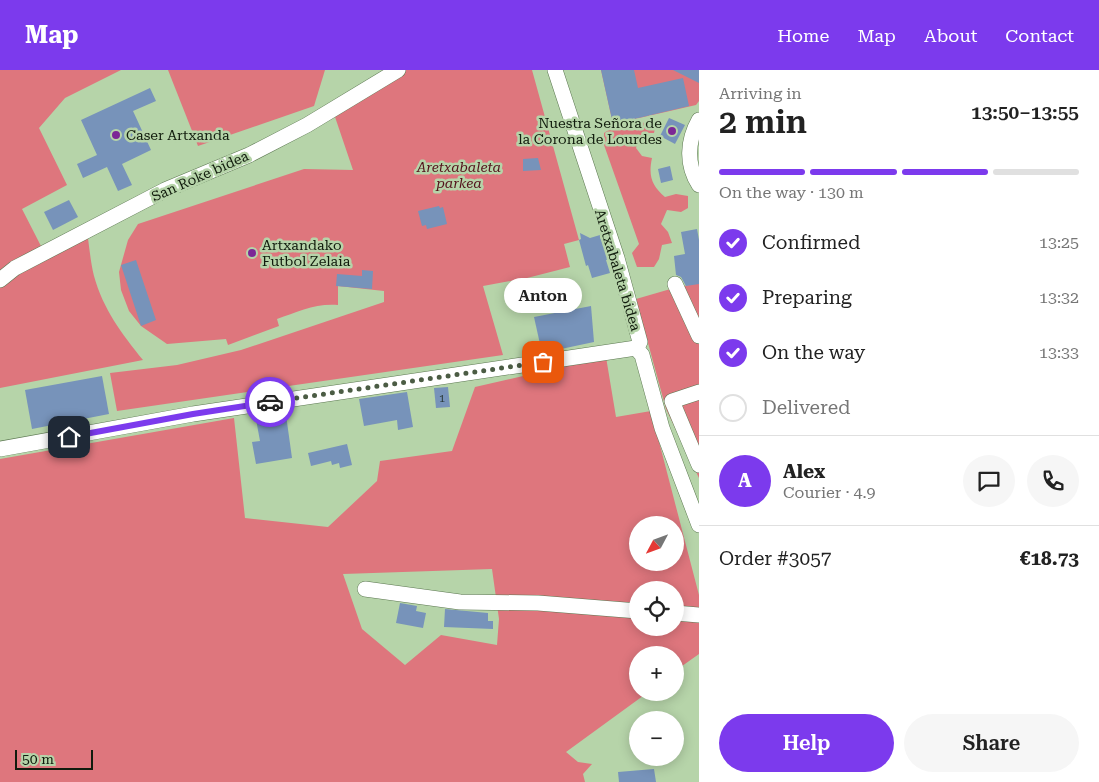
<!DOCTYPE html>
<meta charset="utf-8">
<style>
body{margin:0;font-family:"Roboto Serif",serif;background:#f6f6f6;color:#222;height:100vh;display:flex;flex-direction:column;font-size:19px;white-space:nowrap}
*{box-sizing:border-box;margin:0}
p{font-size:16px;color:#767676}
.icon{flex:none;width:28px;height:28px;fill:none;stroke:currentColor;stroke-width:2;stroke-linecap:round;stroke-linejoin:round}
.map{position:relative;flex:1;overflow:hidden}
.panel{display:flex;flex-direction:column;background:#fff;width:400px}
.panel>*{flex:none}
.needle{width:32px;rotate:229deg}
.controls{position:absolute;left:629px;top:446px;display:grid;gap:10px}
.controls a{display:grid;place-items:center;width:55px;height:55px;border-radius:50%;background:#fff;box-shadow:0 2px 12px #0003;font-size:25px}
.scale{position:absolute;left:15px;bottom:12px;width:78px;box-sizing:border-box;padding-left:5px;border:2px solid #111c0d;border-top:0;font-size:14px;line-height:18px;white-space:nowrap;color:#111c0d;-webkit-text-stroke:4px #b6d4a9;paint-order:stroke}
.pin{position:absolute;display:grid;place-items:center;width:42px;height:42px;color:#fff;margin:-21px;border-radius:10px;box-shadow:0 2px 8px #0006}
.courier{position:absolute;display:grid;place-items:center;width:50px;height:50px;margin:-25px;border:4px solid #7c3aed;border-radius:50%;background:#fff;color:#222;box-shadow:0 1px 6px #0007}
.bubble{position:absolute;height:35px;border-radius:18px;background:#fff;box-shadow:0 2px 12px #0003;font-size:16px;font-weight:600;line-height:35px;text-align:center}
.overview em{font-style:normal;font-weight:600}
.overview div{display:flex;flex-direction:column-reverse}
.overview{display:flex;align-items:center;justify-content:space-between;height:85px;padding:0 20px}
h1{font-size:32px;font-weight:600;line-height:38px}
.bar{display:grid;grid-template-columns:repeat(4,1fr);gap:8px 5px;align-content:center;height:60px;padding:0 20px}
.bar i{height:6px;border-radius:4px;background:#e0e0e0}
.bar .selected{background:#7c3aed}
.bar p{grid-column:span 4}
.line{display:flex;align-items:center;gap:12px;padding:0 20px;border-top:1px solid #e0e0e0}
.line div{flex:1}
.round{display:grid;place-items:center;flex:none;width:52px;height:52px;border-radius:26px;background:#f6f6f6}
ol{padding:0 20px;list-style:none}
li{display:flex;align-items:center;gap:15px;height:55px}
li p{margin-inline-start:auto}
li .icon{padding:5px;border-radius:50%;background:#7c3aed;color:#fff;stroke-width:4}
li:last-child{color:#767676}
li i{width:28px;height:28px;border:2px solid #e0e0e0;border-radius:50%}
.primary-button{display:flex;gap:10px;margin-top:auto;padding:10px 20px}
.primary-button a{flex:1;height:58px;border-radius:30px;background:#7c3aed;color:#fff;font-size:20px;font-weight:600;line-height:58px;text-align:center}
.primary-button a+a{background:#f6f6f6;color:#222}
header{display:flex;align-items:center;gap:30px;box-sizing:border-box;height:70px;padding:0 25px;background:#7c3aed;color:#fff}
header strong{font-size:24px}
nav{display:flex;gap:28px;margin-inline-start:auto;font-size:18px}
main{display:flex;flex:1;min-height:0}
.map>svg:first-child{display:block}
.green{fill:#de767d;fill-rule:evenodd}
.building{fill:#7793ba}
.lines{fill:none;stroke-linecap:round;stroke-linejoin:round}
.minor-casing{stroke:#5b7750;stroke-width:16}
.minor{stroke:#fff;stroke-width:15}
.done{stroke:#4b5c44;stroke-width:5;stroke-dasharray:0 9}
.route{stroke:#7c3aed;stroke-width:6}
.poi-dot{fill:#7c2796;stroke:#b6d4a9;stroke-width:2}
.labels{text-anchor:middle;stroke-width:5;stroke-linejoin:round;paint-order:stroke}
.number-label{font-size:11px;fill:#2a3a38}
.poi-label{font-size:14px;fill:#111c0d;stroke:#b6d4a9;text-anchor:start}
.park-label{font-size:14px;font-style:italic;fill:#53111b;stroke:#b6d4a9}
.street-label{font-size:14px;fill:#111c0d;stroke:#b6d4a9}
</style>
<header>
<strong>Map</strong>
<nav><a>Home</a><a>Map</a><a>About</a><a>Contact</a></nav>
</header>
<main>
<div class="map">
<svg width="699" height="712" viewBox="0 0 699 712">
<rect width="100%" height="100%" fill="#b6d4a9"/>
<!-- green -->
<g class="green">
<path d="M0,0H121L65,28L39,58L67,115L22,139L42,178L86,155C89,172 90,190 94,206C103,239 122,264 143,290L0,318Z"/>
<polygon points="168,0 325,0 314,36 198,76"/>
<path d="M403,0H532L579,170L564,174L570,197L527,208L483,216L503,285L117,341L110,303L177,295L241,280L384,232V221L338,216V235C316,233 297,242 277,249L279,256L228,275L226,269L167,274L141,256L129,241L121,220L119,202L128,170L138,154L304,99L353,100L334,44Z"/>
<polygon points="601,0 699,0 699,31 696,35 613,54"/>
<path d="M656,52L654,63H642L636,78L642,86L652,88C648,106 652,116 665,127L676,124L688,126V138L681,142L667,140L661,154L668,162L672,173L662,175L659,189L654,197H637L632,183L639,174L604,75V63L610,59L627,60L640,53Z"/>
<polygon points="699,213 699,408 666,339 636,229 674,218"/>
<path d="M606,287L616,347L651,341L699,525V584L675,601V585H638V622L647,623L566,682L578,692L592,694L583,704L585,712H0V389L234,348L245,448L328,457L377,411L380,391L452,381L475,317ZM638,455H675V492H638ZM492,499L499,549L497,575L441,565L405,595L362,559L343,504ZM638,520H675V558H638Z"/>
</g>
<!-- building -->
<g class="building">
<polygon points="601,0 634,0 638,18 683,8 689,36 613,54"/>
<polygon points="673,0 699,0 699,13"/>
<polygon points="150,18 156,31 133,41 151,80 122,94 132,115 118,121 107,97 83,108 77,94 97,85 81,50"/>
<polygon points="669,48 685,55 675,74 660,66"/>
<polygon points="538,88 541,100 523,101 523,89"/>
<polygon points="670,96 673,110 661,113 658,99"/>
<polygon points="69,130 78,147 53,160 44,142"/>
<polygon points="439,136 440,138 443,137 447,154 427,159 426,155 422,156 418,141"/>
<polygon points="697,159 699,170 699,214 686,216 681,207 676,205 674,186 685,184 681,162"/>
<polygon points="580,163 590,168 600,165 608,189 606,190 610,203 592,208 588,195 586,196 579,170 581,169"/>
<polygon points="136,190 156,250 141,256 121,195"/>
<polygon points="362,200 373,201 372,219 336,216 337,204 362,206"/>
<polygon points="591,236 594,272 542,283 534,247"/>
<polygon points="102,306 109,344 32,359 25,320"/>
<polygon points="448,317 450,337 436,338 434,318"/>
<polygon points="407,322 413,357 398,360 397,350 364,356 359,329"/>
<polygon points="275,341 276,346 286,345 292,388 256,394 252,372 260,371 255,344"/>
<polygon points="347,374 352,395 340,398 339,393 332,395 331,391 311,396 308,383"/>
<polygon points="400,533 417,536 416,541 426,543 423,558 396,553"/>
<polygon points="445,539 488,543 488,551 493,551 493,559 444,557"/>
<polygon points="654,699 656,712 619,712 618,702"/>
</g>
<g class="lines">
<!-- minor casing -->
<g class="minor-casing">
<g id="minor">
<polyline points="555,0 617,188 640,272 636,278"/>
<path d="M699,50C687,71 686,95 699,115"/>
<polyline points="0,210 15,198 165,120 249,85 307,55 398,0"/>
<polyline points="675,214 699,266"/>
<polyline points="636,278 642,285 662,358 699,455"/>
<polyline points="699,322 672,331 699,395"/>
<polyline points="0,379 193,344 636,278"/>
<polyline points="365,519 460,532 538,533 638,541"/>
<polyline points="675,543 699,545"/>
</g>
</g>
<!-- minor -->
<use href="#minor" class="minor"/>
</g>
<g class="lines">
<!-- done -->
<polyline class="done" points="270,332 543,292"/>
<!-- route -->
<polyline class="route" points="69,367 193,344 270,332"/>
</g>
<!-- markers -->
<g class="poi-dot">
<circle cx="672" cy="61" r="5"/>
<circle cx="116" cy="65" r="5"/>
<circle cx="252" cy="183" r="5"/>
</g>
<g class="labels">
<!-- number labels -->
<g class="number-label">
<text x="442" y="332">1</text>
</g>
<!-- poi labels -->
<g class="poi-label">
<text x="662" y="58" text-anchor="end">Nuestra Señora de<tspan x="662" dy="16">la Corona de Lourdes</tspan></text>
<text x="126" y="70">Caser Artxanda</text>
<text x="262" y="180">Artxandako<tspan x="262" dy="16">Futbol Zelaia</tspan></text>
</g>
<!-- park labels -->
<g class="park-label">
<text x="459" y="102">Aretxabaleta<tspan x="459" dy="16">parkea</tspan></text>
</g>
<!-- street labels -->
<g class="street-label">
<text transform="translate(200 106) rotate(-24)" y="5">San Roke bidea</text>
<text transform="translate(618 200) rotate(73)" y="5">Aretxabaleta bidea</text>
</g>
</g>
</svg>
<div class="controls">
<a><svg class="needle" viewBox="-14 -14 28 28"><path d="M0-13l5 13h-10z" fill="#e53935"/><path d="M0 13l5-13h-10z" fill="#767676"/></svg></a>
<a><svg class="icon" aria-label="locate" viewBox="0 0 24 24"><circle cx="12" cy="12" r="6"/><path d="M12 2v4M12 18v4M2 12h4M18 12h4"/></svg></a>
<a>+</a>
<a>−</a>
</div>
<div class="scale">50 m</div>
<div class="pin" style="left:543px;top:292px;background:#ea580c"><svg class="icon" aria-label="bag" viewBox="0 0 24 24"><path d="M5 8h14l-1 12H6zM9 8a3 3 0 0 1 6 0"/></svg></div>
<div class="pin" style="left:69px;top:367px;background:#1f2937"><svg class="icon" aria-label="home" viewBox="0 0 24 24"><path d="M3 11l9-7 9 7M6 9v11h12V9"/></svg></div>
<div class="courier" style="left:270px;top:332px"><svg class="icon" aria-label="car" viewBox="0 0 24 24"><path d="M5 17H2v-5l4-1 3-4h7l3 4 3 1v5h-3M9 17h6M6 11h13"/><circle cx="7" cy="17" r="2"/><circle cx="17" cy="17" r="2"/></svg></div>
<div class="bubble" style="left:504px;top:208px;width:78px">Anton</div>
</div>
<section class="panel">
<div class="overview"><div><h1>2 min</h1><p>Arriving in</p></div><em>13:50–13:55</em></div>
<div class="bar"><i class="selected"></i><i class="selected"></i><i class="selected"></i><i></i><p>On the way · 130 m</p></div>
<ol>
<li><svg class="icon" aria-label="check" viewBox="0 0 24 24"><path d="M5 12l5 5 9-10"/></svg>Confirmed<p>13:25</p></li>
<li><svg class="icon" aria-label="check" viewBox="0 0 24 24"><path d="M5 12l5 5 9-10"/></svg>Preparing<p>13:32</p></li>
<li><svg class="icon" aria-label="check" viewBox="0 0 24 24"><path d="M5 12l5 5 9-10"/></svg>On the way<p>13:33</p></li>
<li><i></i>Delivered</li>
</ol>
<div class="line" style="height:90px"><b class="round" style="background:#7c3aed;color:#fff">A</b><div><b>Alex</b><p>Courier · 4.9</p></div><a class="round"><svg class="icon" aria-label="chat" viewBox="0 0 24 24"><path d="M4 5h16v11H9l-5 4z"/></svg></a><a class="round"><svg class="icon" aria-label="phone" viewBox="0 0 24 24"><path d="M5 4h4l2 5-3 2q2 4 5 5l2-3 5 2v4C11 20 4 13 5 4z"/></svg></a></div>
<div class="line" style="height:65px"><div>Order #3057</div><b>€18.73</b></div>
<div class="primary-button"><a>Help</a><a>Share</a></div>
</section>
</main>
